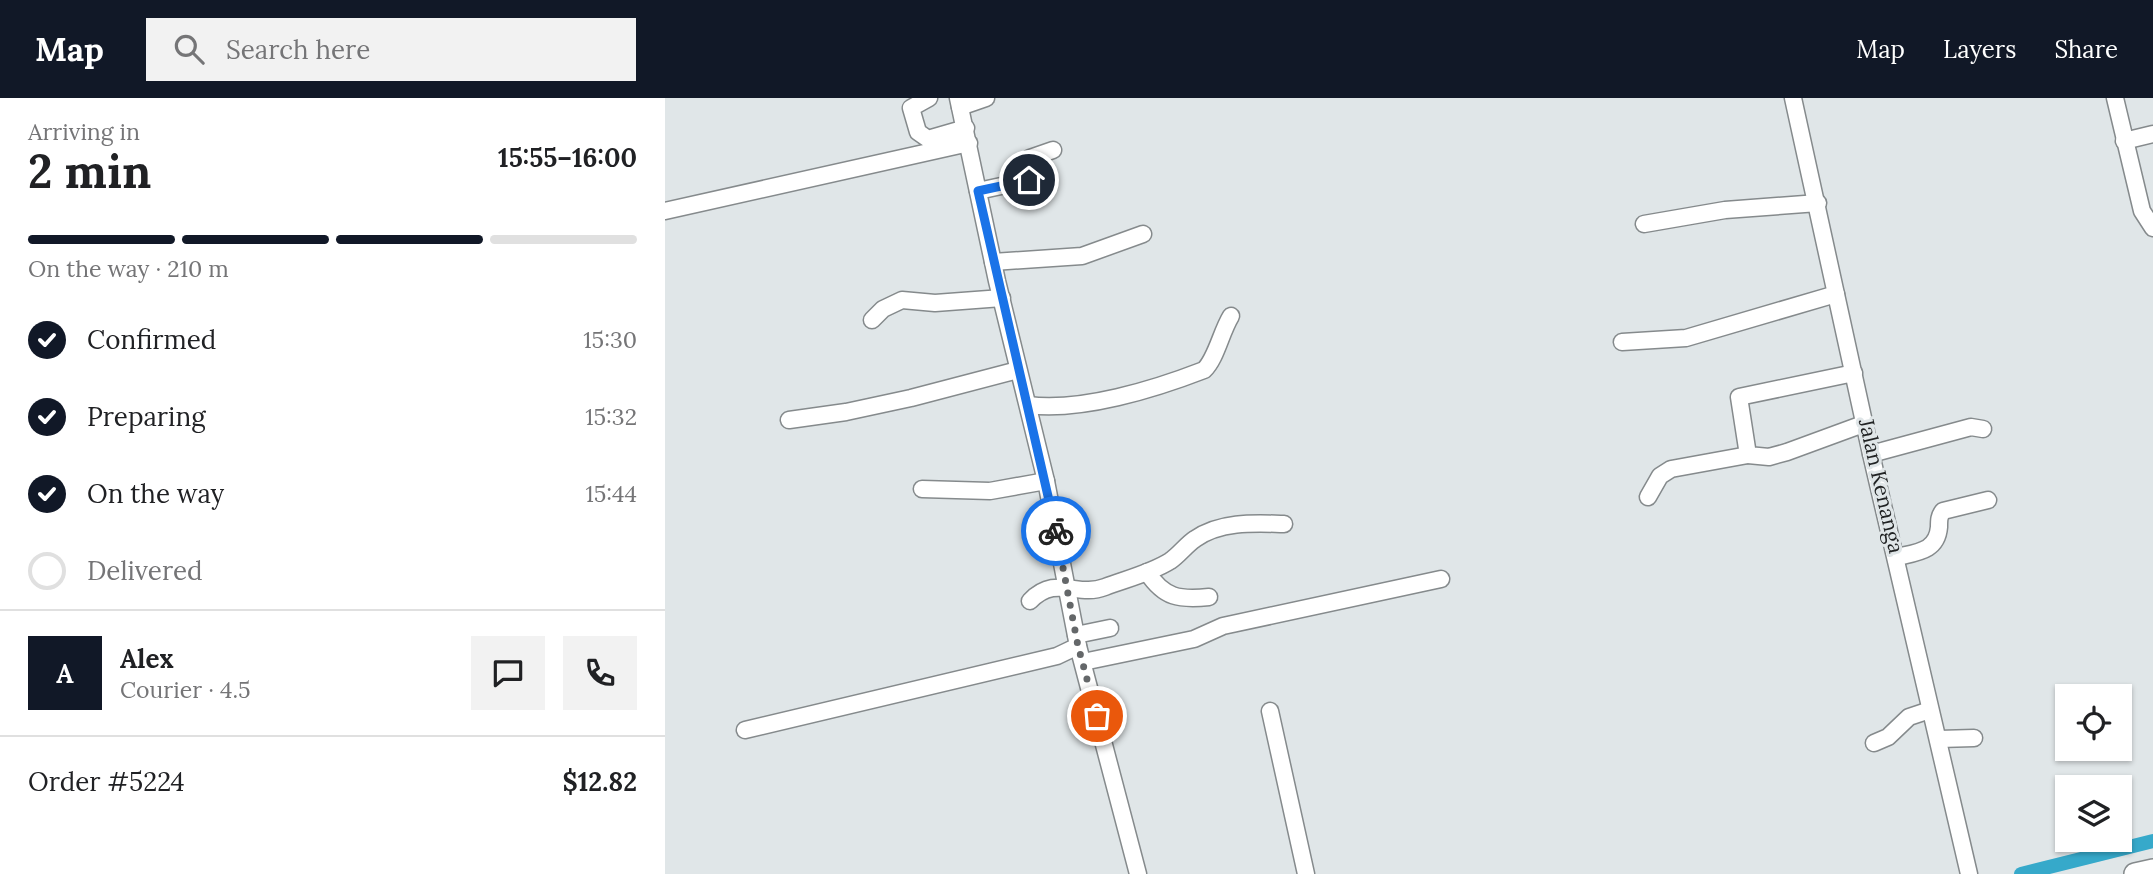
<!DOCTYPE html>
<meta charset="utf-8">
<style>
body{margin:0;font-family:Lora,serif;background:#f2f2f2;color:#202124;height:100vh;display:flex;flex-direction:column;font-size:26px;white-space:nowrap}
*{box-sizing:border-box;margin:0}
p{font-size:23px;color:#757577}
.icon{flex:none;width:38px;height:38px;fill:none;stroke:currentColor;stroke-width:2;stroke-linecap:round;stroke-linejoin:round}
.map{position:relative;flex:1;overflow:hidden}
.sheet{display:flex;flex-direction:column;background:#fff;width:665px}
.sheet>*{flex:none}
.controls{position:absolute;left:1390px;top:586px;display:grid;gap:14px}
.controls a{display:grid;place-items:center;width:77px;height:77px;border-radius:0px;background:#fff;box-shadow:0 2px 5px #0004;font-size:35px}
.pin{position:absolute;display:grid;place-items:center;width:60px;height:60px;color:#fff;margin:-30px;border:4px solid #fff;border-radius:50%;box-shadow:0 2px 7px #0007}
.courier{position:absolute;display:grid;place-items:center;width:70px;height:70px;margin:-35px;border:5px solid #1a73e8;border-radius:50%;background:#fff;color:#222;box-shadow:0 2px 9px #0007}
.summary em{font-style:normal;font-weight:700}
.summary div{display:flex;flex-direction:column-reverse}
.summary{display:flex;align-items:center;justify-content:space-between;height:119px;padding:0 28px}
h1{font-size:46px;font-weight:700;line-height:52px}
.bar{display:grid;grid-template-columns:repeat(4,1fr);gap:10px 7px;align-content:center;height:84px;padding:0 28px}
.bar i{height:9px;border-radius:5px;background:#e0e0e0}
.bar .active{background:#111827}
.bar p{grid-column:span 4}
.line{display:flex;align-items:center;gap:18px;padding:0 28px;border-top:2px solid #e0e0e0}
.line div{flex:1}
.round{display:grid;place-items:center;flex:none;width:74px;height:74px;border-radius:0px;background:#f2f2f2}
ol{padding:0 28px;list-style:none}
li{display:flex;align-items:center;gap:21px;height:77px}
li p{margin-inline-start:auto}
li .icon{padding:7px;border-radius:50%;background:#111827;color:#fff;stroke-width:4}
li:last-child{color:#757577}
li i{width:38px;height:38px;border:4px solid #e0e0e0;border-radius:50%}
header{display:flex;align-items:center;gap:42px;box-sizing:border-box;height:98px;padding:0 35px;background:#111827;color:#fff}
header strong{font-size:33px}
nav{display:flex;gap:38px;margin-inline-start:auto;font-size:24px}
.search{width:490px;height:63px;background:#f2f2f2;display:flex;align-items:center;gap:18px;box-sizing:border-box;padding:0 24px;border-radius:0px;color:#757577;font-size:26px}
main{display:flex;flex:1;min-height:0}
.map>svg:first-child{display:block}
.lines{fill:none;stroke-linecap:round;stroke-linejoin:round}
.canal{stroke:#36a9ca;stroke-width:14}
.street-casing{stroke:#858a8c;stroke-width:19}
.secondary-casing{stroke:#858a8c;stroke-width:24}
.street{stroke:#fff;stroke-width:16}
.secondary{stroke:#fff;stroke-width:21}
.done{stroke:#646769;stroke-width:7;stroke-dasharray:0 12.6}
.route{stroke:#1a73e8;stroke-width:9}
.labels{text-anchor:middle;stroke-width:6;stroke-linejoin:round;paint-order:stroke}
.street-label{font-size:21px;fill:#212324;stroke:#e0e6e8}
</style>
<header>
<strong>Map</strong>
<div class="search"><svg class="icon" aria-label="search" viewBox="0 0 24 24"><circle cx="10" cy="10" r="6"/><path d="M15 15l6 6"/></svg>Search here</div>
<nav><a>Map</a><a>Layers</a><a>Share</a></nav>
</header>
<main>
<section class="sheet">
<div class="summary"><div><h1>2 min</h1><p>Arriving in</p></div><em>15:55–16:00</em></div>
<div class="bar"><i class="active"></i><i class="active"></i><i class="active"></i><i></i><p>On the way · 210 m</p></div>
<ol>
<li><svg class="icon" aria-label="check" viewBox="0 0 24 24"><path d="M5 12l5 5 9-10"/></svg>Confirmed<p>15:30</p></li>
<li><svg class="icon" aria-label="check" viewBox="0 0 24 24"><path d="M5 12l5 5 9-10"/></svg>Preparing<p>15:32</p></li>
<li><svg class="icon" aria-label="check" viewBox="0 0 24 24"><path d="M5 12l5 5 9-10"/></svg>On the way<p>15:44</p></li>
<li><i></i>Delivered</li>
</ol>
<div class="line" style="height:126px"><b class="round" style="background:#111827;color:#fff">A</b><div><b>Alex</b><p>Courier · 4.5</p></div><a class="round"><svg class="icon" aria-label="chat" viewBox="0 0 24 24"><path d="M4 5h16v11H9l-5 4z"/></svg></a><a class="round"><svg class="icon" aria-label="phone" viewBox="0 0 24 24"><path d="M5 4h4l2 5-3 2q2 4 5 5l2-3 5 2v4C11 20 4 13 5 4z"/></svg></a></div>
<div class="line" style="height:91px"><div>Order #5224</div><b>$12.82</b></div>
</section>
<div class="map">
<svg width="1488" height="776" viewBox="0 0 1488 776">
<rect width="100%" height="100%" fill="#e0e6e8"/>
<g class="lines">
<!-- canal -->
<polyline class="canal" points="1356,776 1488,743"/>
<!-- street casing -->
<g class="street-casing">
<g id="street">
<polyline points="264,0 246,10 253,34 263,41 301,30"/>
<polyline points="293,0 332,183 381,383 413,548 473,776"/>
<polyline points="1128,0 1206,356 1304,776"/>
<polyline points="1450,0 1477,113 1488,130"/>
<polyline points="295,9 321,0"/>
<polyline points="1459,43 1488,36"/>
<polyline points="313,93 364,82 365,60 388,52"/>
<polyline points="0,113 304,45"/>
<polyline points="979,126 1060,112 1153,105"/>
<polyline points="328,164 417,158 478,136"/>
<polyline points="207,222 218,211 237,202 270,205 337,200"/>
<polyline points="957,244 1021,240 1171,196"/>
<polyline points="1189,275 1074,299 1083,357 1104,359 1122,354 1201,325"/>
<path d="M363,307C416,314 490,291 539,272C551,261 556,234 566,218"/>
<polyline points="124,322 181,314 246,300 353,272"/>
<polyline points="1206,356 1306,329 1318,331"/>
<polyline points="257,391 325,393 381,383"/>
<polyline points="983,399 995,378 1006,371 1083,357"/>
<path d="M1232,459C1253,454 1272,453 1274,429C1274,422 1274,418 1278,413L1323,402"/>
<path d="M482,474C499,500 514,502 544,499"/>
<path d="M365,503C391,476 412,500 440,489C461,481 486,475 505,463C514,457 521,447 530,441C555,423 590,425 619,426"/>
<polyline points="411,537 445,530"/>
<polyline points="418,564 529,541 558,528 776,481"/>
<polyline points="605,613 641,776"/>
<polyline points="80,632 392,558 413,548"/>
<polyline points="1274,641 1309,640"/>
<polyline points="1209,645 1223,639 1244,619 1265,612"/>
</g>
</g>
<!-- secondary casing -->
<g class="secondary-casing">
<polyline id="secondary" points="1470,776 1488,772"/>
</g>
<!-- street -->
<use href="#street" class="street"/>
<!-- secondary -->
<use href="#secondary" class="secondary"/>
</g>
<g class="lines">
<!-- done -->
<polyline class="done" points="391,433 413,548 432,618"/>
<!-- route -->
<polyline class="route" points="364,82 313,93 391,433"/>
</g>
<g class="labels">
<!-- street labels -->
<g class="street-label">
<text transform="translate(1216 388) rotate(77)" y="7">Jalan Kenanga</text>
</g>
</g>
</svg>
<div class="controls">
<a><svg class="icon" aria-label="locate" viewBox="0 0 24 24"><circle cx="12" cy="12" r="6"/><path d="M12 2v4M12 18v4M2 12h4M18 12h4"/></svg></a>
<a><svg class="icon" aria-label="layers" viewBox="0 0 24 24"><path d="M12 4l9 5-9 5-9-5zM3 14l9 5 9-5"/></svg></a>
</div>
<div class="pin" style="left:432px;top:618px;background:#ea580c"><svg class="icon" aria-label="bag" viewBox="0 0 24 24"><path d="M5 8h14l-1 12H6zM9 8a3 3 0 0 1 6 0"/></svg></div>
<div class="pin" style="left:364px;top:82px;background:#1f2937"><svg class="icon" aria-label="home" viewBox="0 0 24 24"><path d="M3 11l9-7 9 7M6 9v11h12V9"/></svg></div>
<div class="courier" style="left:391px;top:433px"><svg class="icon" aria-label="bike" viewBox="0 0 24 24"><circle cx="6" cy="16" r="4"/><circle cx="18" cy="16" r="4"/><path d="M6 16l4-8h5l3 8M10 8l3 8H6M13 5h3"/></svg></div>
</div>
</main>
